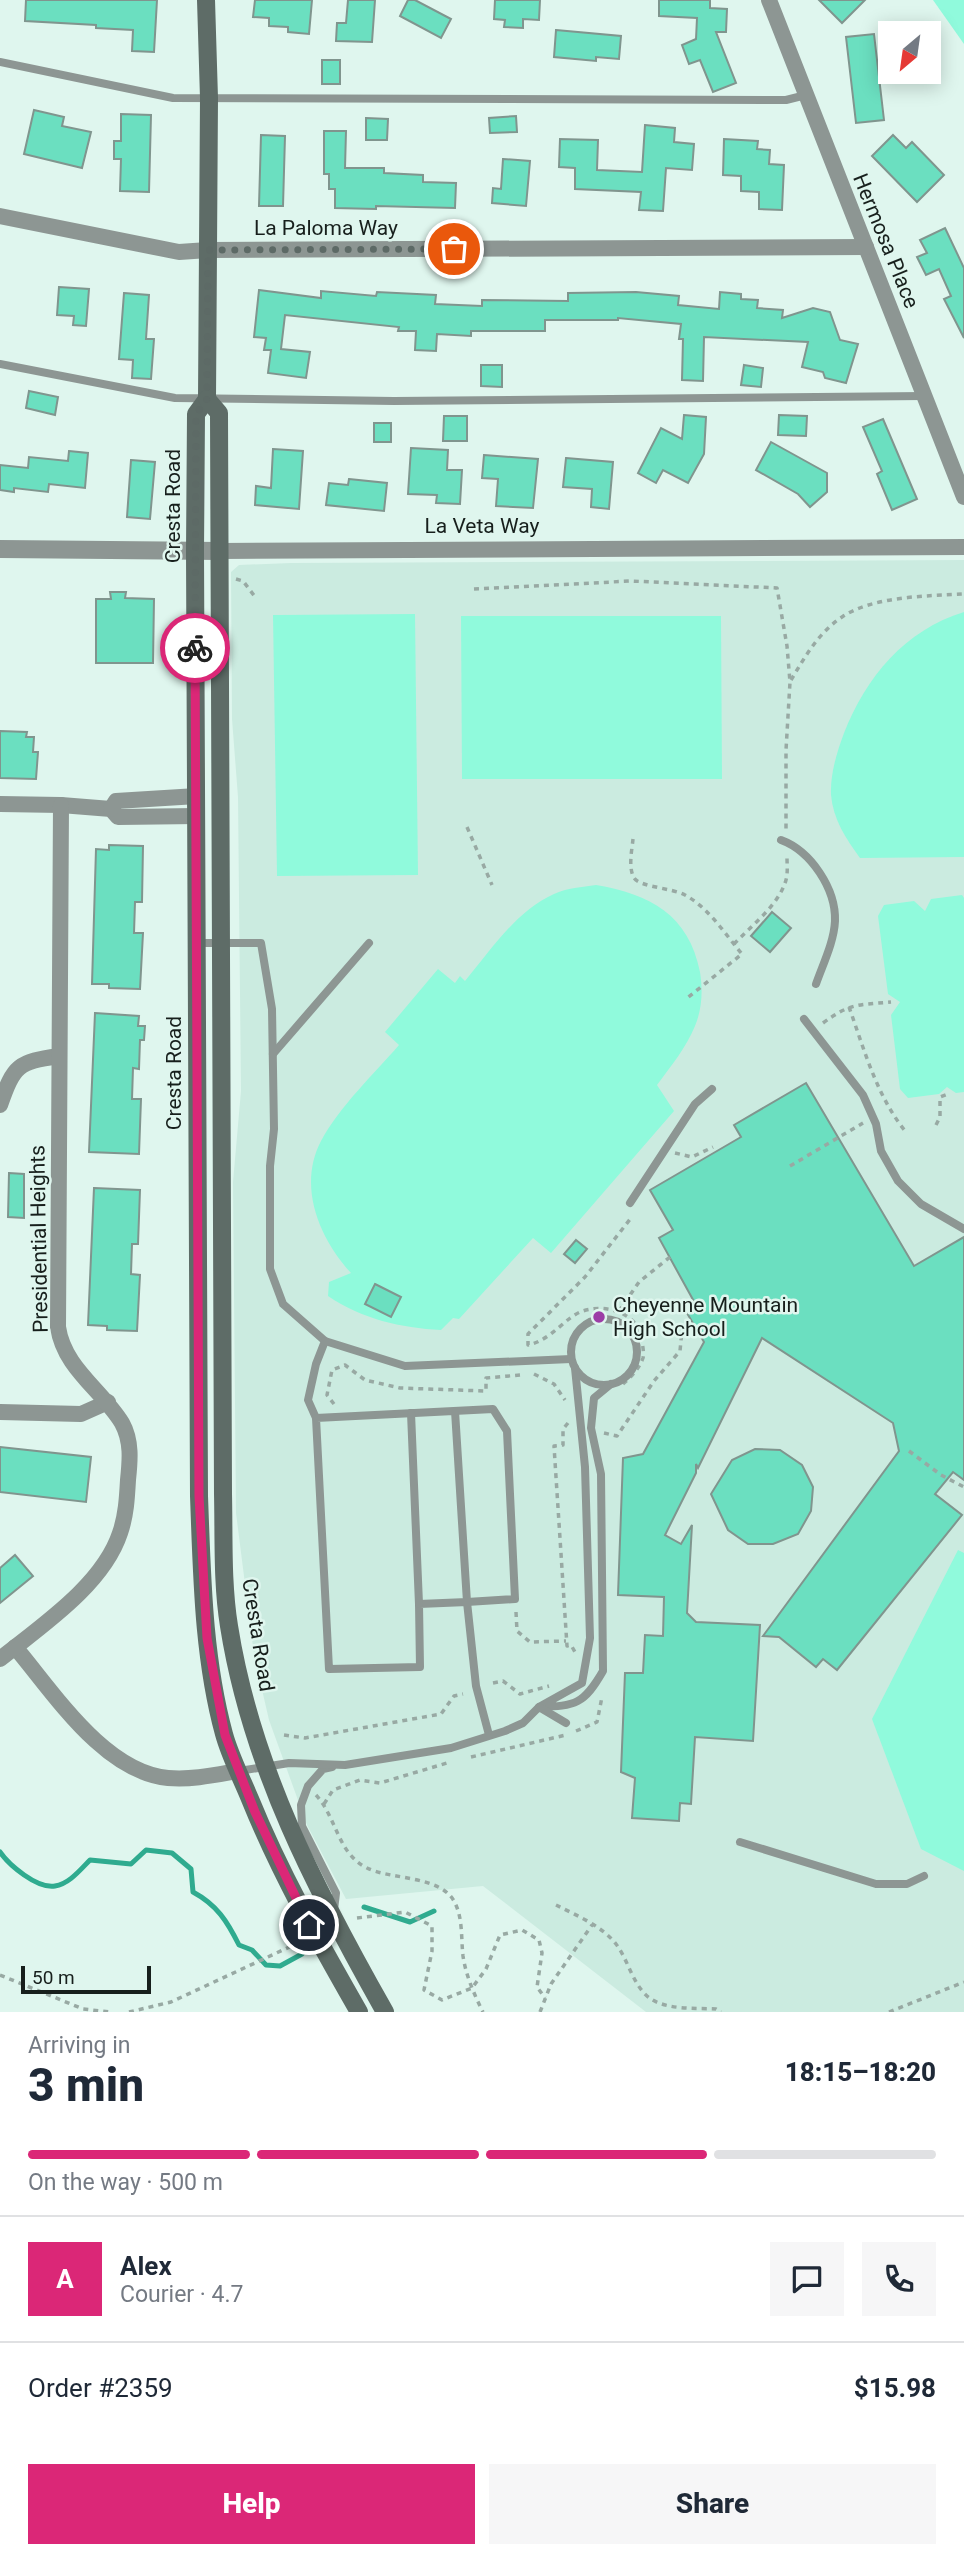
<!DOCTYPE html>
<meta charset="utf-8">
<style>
body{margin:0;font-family:Roboto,sans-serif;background:#f6f6f7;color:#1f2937;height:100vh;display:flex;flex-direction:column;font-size:26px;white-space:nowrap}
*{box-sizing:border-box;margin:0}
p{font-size:23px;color:#747a83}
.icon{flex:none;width:38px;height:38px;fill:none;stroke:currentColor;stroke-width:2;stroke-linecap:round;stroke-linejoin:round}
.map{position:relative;height:2012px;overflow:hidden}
.side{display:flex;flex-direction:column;background:#fff;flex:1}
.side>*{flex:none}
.needle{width:46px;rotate:209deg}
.controls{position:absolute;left:878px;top:21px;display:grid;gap:14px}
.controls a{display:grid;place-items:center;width:63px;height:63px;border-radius:0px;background:#fff;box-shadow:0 4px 18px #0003;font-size:35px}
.scale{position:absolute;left:21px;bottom:18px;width:130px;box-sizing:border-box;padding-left:7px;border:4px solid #171f1c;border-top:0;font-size:19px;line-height:24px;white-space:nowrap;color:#171f1c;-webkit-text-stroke:5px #dff6ee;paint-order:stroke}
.pin{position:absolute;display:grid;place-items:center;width:60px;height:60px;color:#fff;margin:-30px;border:4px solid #fff;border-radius:50%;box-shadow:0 2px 7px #0007}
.courier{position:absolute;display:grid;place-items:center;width:70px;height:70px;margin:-35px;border:5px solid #db2777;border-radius:50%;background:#fff;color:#222;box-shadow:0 2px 9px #0007}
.overview em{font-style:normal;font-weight:800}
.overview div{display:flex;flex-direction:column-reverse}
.overview{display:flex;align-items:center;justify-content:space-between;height:119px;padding:0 28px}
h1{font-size:46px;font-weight:800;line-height:52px}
.bar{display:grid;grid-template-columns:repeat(4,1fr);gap:10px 7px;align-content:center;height:84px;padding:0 28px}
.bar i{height:9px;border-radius:5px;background:#e0e1e3}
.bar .current{background:#db2777}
.bar p{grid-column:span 4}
.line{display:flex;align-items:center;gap:18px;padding:0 28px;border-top:2px solid #e0e1e3}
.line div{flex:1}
.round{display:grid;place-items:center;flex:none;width:74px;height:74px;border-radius:0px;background:#f6f6f7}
.primary-button{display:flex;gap:14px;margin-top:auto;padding:14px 28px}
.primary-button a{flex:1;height:80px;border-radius:0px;background:#db2777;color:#fff;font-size:28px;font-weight:800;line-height:80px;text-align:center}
.primary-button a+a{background:#f6f6f7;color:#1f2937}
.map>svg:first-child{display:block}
.built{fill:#cbebe0}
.green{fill:#90fadc}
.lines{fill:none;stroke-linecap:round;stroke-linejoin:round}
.stream{stroke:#2fab8f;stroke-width:5}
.building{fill:#6bdfc0;stroke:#80958e;stroke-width:2}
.path{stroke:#98a9a3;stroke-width:3.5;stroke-dasharray:5 5;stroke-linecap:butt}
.service{stroke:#8d9693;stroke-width:8}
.minor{stroke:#8d9693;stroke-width:16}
.tertiary{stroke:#8d9693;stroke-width:18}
.secondary{stroke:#5e6c67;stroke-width:18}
.done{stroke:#5d6a66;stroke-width:7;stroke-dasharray:0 12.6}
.route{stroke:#db2777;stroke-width:9}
.poi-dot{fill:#9c3da6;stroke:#dff6ee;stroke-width:2.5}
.labels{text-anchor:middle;stroke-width:5;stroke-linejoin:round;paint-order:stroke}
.street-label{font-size:21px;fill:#171f1c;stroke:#dff6ee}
.poi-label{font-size:21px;fill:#171f1c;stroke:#dff6ee;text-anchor:start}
</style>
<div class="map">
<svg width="964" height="2012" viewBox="0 0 964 2012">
<rect width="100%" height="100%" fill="#dff6ee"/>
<!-- built -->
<polygon class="built" points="964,560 964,2012 646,2012 483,1886 346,1899 307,1825 269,1720 254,1655 236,1513 233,1182 241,1091 238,797 232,719 231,572 239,565 291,563"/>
<!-- green -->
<g class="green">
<polygon points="933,0 964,0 964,44"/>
<path d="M964,612V857L860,858C846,839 833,819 831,795C830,774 837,752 844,733C866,677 905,630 964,612Z"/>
<polygon points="415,614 418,875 277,876 273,615"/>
<polygon points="461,616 721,616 722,779 462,779"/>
<path d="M596,885C650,894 689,915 700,972C703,991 702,1009 695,1026C686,1048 671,1066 657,1085L674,1111L551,1253L533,1238L459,1319L453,1318L441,1330C401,1328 362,1319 328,1296L329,1282L351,1273C320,1239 297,1187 321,1141C340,1106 373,1075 399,1045L385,1032L438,969L455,983L460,976L465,981C491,950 516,911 554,894C567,888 582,887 596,885Z"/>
<polygon points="962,895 964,898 964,1092 956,1093 947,1087 939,1094 908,1098 900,1089 891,1015 900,1002 888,994 878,916 884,905 914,901 925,911 931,899"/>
<polygon points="958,1550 964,1553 964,1871 921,1849 872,1719"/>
</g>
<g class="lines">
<!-- stream -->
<g class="stream">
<path d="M0,1852C9,1865 37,1889 55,1886C69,1884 80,1870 90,1860L131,1864L146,1850L172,1853L191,1869L193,1892C217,1905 227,1921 239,1945L252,1950L266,1965L280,1966L302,1954"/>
<polyline points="364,1907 410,1922 434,1911"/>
</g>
</g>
<!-- building -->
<g class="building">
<polygon points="26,0 157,0 154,52 132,51 133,30 96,28 96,25 25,21"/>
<polygon points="255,0 312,0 309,34 288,32 288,27 269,26 269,18 253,17"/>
<polygon points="348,0 375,0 372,42 336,41 337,23 346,23"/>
<polygon points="408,0 415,0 451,19 441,38 400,16"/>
<polygon points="495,0 540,0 539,20 523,19 523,28 504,27 505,20 494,19"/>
<polygon points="659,0 710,0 710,8 727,9 726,32 716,32 736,83 713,92 700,60 689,64 682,45 696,39 697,18 659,16"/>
<polygon points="819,0 865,0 842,23"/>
<polygon points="556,30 621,36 619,59 596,57 596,61 554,57"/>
<polygon points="874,34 884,120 856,123 846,37"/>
<rect x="322" y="60" width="18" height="24"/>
<polygon points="34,110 64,117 62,126 91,132 82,168 24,154"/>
<polygon points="121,114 151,115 149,192 120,191 121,159 114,159 114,141 121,141"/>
<polygon points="516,116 517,132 490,133 489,118"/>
<polygon points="366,118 388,119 387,140 366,140"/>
<polygon points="645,125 675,128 674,142 694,144 692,170 666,168 663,211 639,210 641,192 575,189 575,168 559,167 560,139 598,140 597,170 642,172"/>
<polygon points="324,131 346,131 345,168 384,168 384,173 423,175 423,182 456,183 455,208 376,206 376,209 335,208 335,189 329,189 329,174 324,174"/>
<polygon points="261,135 285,136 283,206 259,206"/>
<polygon points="893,135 906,148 912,142 944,175 917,202 872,156"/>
<polygon points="724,139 758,141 757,149 770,150 769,164 784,165 782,210 759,209 759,192 741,191 741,176 723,175"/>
<polygon points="503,159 530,161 526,206 492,203 493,188 501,189"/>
<polygon points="945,228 964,268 964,338 944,299 951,296 939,269 926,275 917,257 927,253 920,240"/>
<polygon points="59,287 89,289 86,326 73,325 74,316 57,315"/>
<polygon points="259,290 321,298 321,291 376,296 377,292 436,295 435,304 482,306 482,300 568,301 568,293 636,292 679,296 678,305 719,309 720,292 741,294 741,299 758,300 757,308 783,310 782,318 813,308 830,312 840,340 858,344 846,383 825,378 823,372 802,367 808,342 704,337 703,381 682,380 683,339 679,339 681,324 618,318 618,320 545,320 545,331 471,331 471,336 437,334 436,351 415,350 416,331 398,331 399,327 285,315 281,349 310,352 306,378 268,373 271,350 264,350 266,338 254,337"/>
<polygon points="124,293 149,295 146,339 154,339 151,379 132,378 133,360 119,359"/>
<polygon points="481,365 502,365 502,387 481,386"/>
<polygon points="744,365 763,368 761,387 741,385"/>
<polygon points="29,391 58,397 55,415 26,408"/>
<polygon points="684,415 706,417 704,454 688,483 663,470 656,483 638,473 661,428 682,439"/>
<polygon points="779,415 807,416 806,436 778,435"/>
<polygon points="444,416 467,416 467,441 443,441"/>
<polygon points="883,419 917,499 892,510 877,474 882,471 863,427"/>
<rect x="374" y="423" width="17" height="19"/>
<polygon points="771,442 827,473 827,492 810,507 798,494 756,470"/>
<polygon points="411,448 448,450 447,470 462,470 460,504 436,503 437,495 408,494"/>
<polygon points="273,449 303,451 299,509 255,505 256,486 271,488"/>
<polygon points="69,451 88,453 85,488 49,484 48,492 14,488 14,492 0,490 0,465 28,468 29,457 68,461"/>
<polygon points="484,455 538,459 533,508 496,506 498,479 482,478"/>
<polygon points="566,458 613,462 609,509 591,507 592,489 563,487"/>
<polygon points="131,460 155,462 150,519 127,517"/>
<polygon points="349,479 387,483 384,511 326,505 329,483 348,485"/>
<polygon points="110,592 126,592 125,598 154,599 153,663 96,663 96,599 111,599"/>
<polygon points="0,731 27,732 26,737 34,737 33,752 38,752 36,779 0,778"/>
<polygon points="109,845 143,846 142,902 135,902 134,933 143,933 140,989 109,988 109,984 92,984 96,849 109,850"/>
<polygon points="772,912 791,928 770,952 751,936"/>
<polygon points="95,1013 139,1016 138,1026 145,1026 144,1040 140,1040 139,1069 133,1068 132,1099 141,1099 139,1154 89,1152"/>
<polygon points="806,1083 914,1266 964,1237 964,1480 953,1472 935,1494 962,1515 837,1670 823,1659 816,1667 779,1637 763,1636 899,1451 893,1423 762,1338 698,1468 696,1464 696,1473 665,1535 681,1544 692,1525 687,1613 696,1622 760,1625 753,1741 695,1737 691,1804 680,1803 679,1821 632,1818 635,1778 621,1772 625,1673 643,1673 645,1635 663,1636 664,1597 618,1595 623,1458 643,1454 704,1342 687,1313 697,1307 659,1238 673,1230 650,1190 741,1137 734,1125"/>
<polygon points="9,1173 24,1174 24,1218 8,1217"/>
<polygon points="94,1188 140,1190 138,1244 132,1244 131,1274 140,1275 137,1331 107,1330 107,1326 88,1325"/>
<polygon points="576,1240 587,1249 575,1263 564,1254"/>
<polygon points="375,1284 401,1297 391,1317 365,1304"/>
<polygon points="0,1447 91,1457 86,1502 0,1492"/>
<polygon points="755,1449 780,1450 802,1465 813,1487 811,1511 798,1534 773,1544 748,1544 728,1530 711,1494 732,1460"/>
<polygon points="15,1555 33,1576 0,1603 0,1568"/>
</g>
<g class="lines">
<!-- path -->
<g class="path">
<polyline points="236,579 243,581 256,598"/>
<polyline points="474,589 631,581 777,588 787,646 790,682 786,750 786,829"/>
<path d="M791,680C805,657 818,633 842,617C873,596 927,596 964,594"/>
<polyline points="467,827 492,885"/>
<path d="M633,839C632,850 628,867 634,878C640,887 672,888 685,895C709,908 725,934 742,954L686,999"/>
<path d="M734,944C751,926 779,905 786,880C788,873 787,865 787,857"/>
<path d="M849,1007C864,1049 877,1097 906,1132"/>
<path d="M823,1023C850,1003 858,1005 891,1002"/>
<polyline points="936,1125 940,1117 940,1097 948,1094"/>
<polyline points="675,1153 692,1157 713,1147"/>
<polyline points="790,1166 863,1123"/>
<polyline points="619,1311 639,1282 670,1257"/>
<polyline points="642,1336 681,1330"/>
<polyline points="534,1374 554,1384 565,1400"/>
<path d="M623,1384C631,1377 639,1369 643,1358C644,1354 643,1347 642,1342C640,1314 608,1303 583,1311C566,1316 552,1340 528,1345V1334L585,1277L631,1218"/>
<polyline points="334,1404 327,1395 332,1370 345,1365 365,1380 400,1388 486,1391 486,1378 520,1375"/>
<polyline points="568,1423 563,1429 563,1445 554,1446 567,1646 571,1645 575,1652"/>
<polyline points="604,1433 617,1436 654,1381 680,1351 682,1330 695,1327"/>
<polyline points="909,1451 941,1475 964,1487"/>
<polyline points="516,1612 517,1631 530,1642 566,1641"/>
<polyline points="493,1683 503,1681 520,1694 549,1686"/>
<polyline points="576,1731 597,1722 602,1697"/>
<polyline points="284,1735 305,1738 441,1714 454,1696 463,1694"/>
<polyline points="471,1757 566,1735"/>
<path d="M316,1795C337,1818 337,1853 367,1868C391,1880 442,1875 455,1903C463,1919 461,1939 463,1956C466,1976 474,1994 483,2012"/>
<polyline points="324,1804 333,1790 360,1780 380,1783 447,1763"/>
<path d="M556,1905C576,1915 602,1926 616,1944C629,1961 633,1987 651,1999C668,2010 696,2008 716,2009L721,2012"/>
<polyline points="357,1918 405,1912 432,1926 432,1951 424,1990 442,2000 472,1988 486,1969 500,1935 522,1930 539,1940 542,1953 537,1987 545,1998"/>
<polyline points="0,1975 83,2009 110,2012"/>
<polyline points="129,2012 171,2002 298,1943"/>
<polyline points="540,2012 551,1984 592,1925"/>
<polyline points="889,2012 964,1982"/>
</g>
<!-- service -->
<g class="service">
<polyline points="0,62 173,98 786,100 806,95"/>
<polyline points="0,364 175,398 394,401 925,396"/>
<path d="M781,840C811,851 836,889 835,921C834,942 823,964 816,984"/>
<polyline points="197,943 261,943 272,1009 274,1129 270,1166 270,1269 283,1304 325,1341 316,1364 308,1400 316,1418"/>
<polyline points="804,1019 863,1095 876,1124 881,1151 898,1181 921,1204 964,1229"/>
<polyline points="273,1054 369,943"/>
<polyline points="630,1203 695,1104 712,1089"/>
<circle cx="604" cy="1352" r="33"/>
<polyline points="325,1341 405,1366 571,1359"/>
<path d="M575,1368L585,1467L590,1638L582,1683L539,1707C576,1706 584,1704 603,1671L601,1474L591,1428L594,1398L611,1384"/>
<polyline points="455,1411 467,1602 419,1604 420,1667 329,1669 316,1418 493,1409 507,1431 515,1599 467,1602 476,1686 489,1735"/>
<polyline points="411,1413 419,1604"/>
<polyline points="332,1767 323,1769 308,1786 301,1805 302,1826 336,1893 334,1910"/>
<polyline points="239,1771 289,1763 345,1765 451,1748 505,1731 523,1723 539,1707 566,1723"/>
<polyline points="740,1842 876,1884 907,1884 924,1876"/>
</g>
<!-- minor -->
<g class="minor">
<polyline points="769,0 964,497"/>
<polyline points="0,216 179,252 208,250 866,247"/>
<polyline points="220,551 964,547"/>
<polyline points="0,804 61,805 111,809 118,817 197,816"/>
<polyline points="111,809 116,801 197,796"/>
<path d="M0,1105C14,1065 18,1062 59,1056"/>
<polyline points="0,1412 81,1414 108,1402"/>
<path d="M15,1647C54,1693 104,1772 168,1778C192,1780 215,1775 238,1771"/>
<path d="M0,1659C41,1626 103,1585 120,1533C126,1516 127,1498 128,1480C130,1461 132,1441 122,1423C101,1389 64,1368 58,1327L61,805"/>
</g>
<!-- tertiary -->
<polyline class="tertiary" points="0,549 220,551"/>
<!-- secondary -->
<g class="secondary">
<path d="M206,0L209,98L207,399L196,414L195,551L199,1496C202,1575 203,1657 224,1734C230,1756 241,1777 250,1799C280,1873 319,1942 359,2012"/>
<path d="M207,399L219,413L223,1494C224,1537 222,1583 229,1626C251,1766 316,1890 385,2012"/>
</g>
</g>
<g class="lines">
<!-- done -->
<polyline class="done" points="195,648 196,414 207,399 208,250 454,249"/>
<!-- route -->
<polyline class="route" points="195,648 199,1496 207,1638 225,1735 255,1812 309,1925"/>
</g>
<!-- markers -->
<circle class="poi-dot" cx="599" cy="1317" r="7"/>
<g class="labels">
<!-- street labels -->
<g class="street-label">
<text x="326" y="235">La Paloma Way</text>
<text transform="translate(886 241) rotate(68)" y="7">Hermosa Place</text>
<text transform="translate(173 506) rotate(-90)" y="7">Cresta Road</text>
<text x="482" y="533">La Veta Way</text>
<text transform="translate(174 1073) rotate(-90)" y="7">Cresta Road</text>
<text transform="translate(39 1239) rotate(-91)" y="7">Presidential Heights</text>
<text transform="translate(258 1635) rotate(81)" y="7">Cresta Road</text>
</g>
<!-- poi labels -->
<g class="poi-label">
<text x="613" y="1312">Cheyenne Mountain<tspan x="613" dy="24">High School</tspan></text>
</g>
</g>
</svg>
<div class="controls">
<a><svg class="needle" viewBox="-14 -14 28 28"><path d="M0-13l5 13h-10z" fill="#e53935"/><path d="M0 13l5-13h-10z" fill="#747a83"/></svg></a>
</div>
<div class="scale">50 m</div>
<div class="pin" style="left:454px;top:249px;background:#ea580c"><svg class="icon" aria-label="bag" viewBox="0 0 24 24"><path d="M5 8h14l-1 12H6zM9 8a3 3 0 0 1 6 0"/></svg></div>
<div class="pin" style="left:309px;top:1925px;background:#1f2937"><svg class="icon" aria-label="home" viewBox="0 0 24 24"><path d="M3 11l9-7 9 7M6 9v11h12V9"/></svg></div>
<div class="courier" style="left:195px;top:648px"><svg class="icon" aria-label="bike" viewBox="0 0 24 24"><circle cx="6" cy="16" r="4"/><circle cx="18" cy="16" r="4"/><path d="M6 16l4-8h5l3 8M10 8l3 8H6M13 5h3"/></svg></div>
</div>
<section class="side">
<div class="overview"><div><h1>3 min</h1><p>Arriving in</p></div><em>18:15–18:20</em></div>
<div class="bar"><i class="current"></i><i class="current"></i><i class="current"></i><i></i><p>On the way · 500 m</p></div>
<div class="line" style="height:126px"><b class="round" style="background:#db2777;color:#fff">A</b><div><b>Alex</b><p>Courier · 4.7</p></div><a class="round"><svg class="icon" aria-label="chat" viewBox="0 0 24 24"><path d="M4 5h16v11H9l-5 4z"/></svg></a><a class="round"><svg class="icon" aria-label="phone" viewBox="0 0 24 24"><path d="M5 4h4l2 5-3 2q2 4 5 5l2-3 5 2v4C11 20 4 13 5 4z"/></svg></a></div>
<div class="line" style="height:91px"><div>Order #2359</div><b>$15.98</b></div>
<div class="primary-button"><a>Help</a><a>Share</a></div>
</section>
